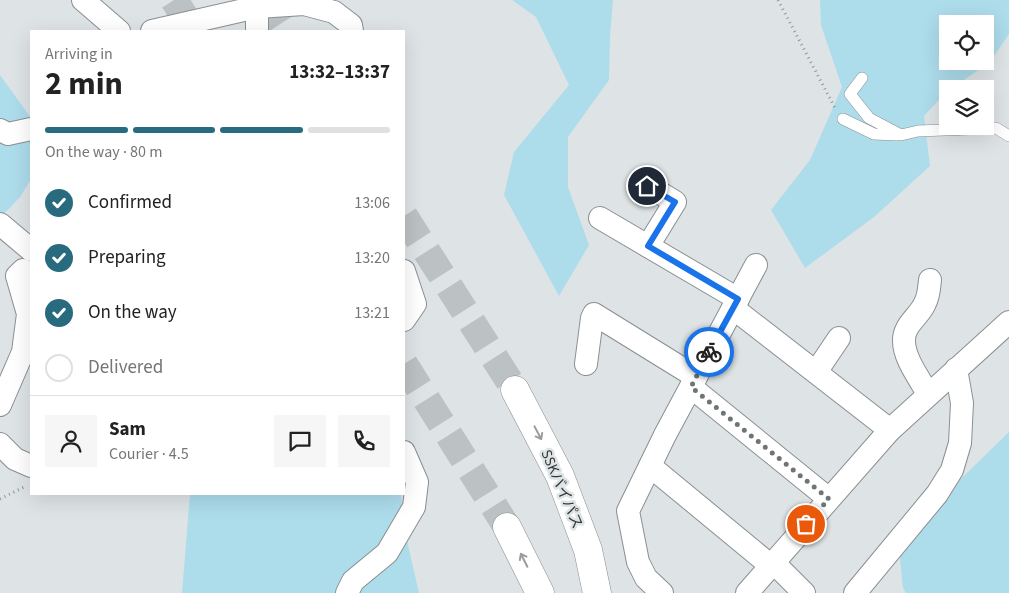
<!DOCTYPE html>
<meta charset="utf-8">
<style>
body{margin:0;font-family:"Source Sans 3","Noto Sans JP",sans-serif;background:#f6f6f6;color:#222;height:100vh;display:flex;flex-direction:column;font-size:19px;white-space:nowrap}
*{box-sizing:border-box;margin:0}
p{font-size:16px;color:#767676}
.icon{flex:none;width:28px;height:28px;fill:none;stroke:currentColor;stroke-width:2;stroke-linecap:round;stroke-linejoin:round}
.map{position:relative;flex:1;overflow:hidden}
.details{position:absolute;left:30px;top:30px;width:375px;height:465px;display:flex;flex-direction:column;background:#fff;border-radius:0px;box-shadow:0 5px 20px #0002}
.details>*{flex:none}
.buttons{position:absolute;left:939px;top:15px;display:grid;gap:10px}
.buttons a{display:grid;place-items:center;width:55px;height:55px;border-radius:0px;background:#fff;box-shadow:0 5px 20px #0002;font-size:25px}
.pin{position:absolute;display:grid;place-items:center;width:42px;height:42px;color:#fff;margin:-21px;border:2px solid #fff;border-radius:50%;box-shadow:0 1px 5px #0007}
.courier{position:absolute;display:grid;place-items:center;width:50px;height:50px;margin:-25px;border:4px solid #1a73e8;border-radius:50%;background:#fff;color:#222;box-shadow:0 1px 6px #0007}
.summary em{font-style:normal;font-weight:700}
.summary div{display:flex;flex-direction:column-reverse}
.summary{display:flex;align-items:center;justify-content:space-between;height:85px;padding:0 15px}
h1{font-size:32px;font-weight:700;line-height:38px}
.bar{display:grid;grid-template-columns:repeat(4,1fr);gap:8px 5px;align-content:center;height:60px;padding:0 15px}
.bar i{height:6px;border-radius:4px;background:#e0e0e0}
.bar .selected{background:#296b7e}
.bar p{grid-column:span 4}
.line{display:flex;align-items:center;gap:12px;padding:0 15px;border-top:1px solid #e0e0e0}
.line div{flex:1}
.round{display:grid;place-items:center;flex:none;width:52px;height:52px;border-radius:0px;background:#f6f6f6}
ol{padding:0 15px;list-style:none}
li{display:flex;align-items:center;gap:15px;height:55px}
li p{margin-inline-start:auto}
li .icon{padding:5px;border-radius:50%;background:#296b7e;color:#fff;stroke-width:4}
li:last-child{color:#767676}
li i{width:28px;height:28px;border:2px solid #e0e0e0;border-radius:50%}
.map>svg:first-child{display:block}
.green{fill:#addceb;fill-rule:evenodd}
.lines{fill:none;stroke-linecap:round;stroke-linejoin:round}
.secondary-tunnel{stroke:#bcc2c3;stroke-width:28;stroke-dasharray:28 14;stroke-linecap:butt}
.lane-casing{stroke:#8a8f91;stroke-width:12}
.street-casing{stroke:#8a8f91;stroke-width:24}
.secondary-casing{stroke:#8a8f91;stroke-width:29}
.path{stroke:#8f9495;stroke-width:3;stroke-dasharray:1 4;stroke-linecap:butt}
.lane{stroke:#fff;stroke-width:11}
.street{stroke:#fff;stroke-width:22}
.secondary{stroke:#fff;stroke-width:28}
.oneway{stroke:#9a9c9c}
.done{stroke:#707475;stroke-width:5;stroke-dasharray:0 9}
.route{stroke:#1a73e8;stroke-width:6}
.labels{text-anchor:middle;stroke-width:5;stroke-linejoin:round;paint-order:stroke}
.street-label{font-size:15px;fill:#353838;stroke:#dee4e6}
</style>
<div class="map">
<svg width="1009" height="593" viewBox="0 0 1009 593">
<rect width="100%" height="100%" fill="#dee4e6"/>
<!-- green -->
<g class="green">
<polygon points="512,0 613,0 610,37 609,80 568,137 568,187 589,245 559,296 504,195 514,152 569,85 536,17"/>
<path d="M820,0H1009V34L990,62L951,89H948L947,91L924,116L930,166L874,217L805,268L771,210L810,160L842,87L821,25ZM948,24H985V61H948Z"/>
<polygon points="0,75 31,118 31,179 20,197 0,218"/>
<polygon points="1009,432 1009,593 906,593 903,588 898,540"/>
<polygon points="190,494 401,494 408,545 419,593 182,593"/>
</g>
<g class="lines">
<!-- secondary-tunnel -->
<g class="secondary-tunnel">
<polyline points="174,0 194,31"/>
<polyline points="266,0 286,31"/>
<polyline points="404,216 515,390"/>
<polyline points="404,364 507,527"/>
</g>
<!-- lane casing -->
<g class="lane-casing">
<g id="lane">
<polyline points="862,78 850,94 869,118 901,135 918,131 996,128 1009,136"/>
<polyline points="843,119 874,134 898,135"/>
</g>
</g>
<!-- street casing -->
<g class="street-casing">
<g id="street">
<polyline points="83,0 119,31"/>
<polyline points="152,31 257,7 304,4 334,12 351,25 352,31"/>
<polyline points="257,31 257,7"/>
<polyline points="0,130 8,134 31,129"/>
<polyline points="647,185 675,202 648,246"/>
<polyline points="600,218 738,299"/>
<polyline points="0,224 31,250"/>
<polyline points="404,271 415,304 404,320"/>
<polyline points="733,308 890,430"/>
<polyline points="586,364 592,318 594,314 696,377"/>
<polyline points="816,372 839,338"/>
<polyline points="691,387 829,499"/>
<path d="M928,394C920,379 904,359 904,341C903,325 920,316 925,303C929,296 929,288 930,280"/>
<polyline points="0,405 23,352 28,314 17,276 23,270 31,276"/>
<polyline points="0,444 15,459 31,466"/>
<polyline points="650,466 770,565"/>
<polyline points="773,562 804,593"/>
<polyline points="347,593 353,581 387,553 414,507 417,482 404,452"/>
<polyline points="662,593 646,578 638,562 628,511 665,435 756,265"/>
<polyline points="747,593 890,430 1009,322"/>
<polyline points="855,593 937,494 952,470 960,443 962,403 956,369"/>
</g>
</g>
<!-- secondary casing -->
<g class="secondary-casing">
<g id="secondary">
<polyline points="515,390 560,476 588,550 597,593"/>
<polyline points="507,527 540,593"/>
</g>
</g>
<!-- path -->
<g class="path">
<polyline points="778,0 835,108"/>
<polyline points="0,499 24,487"/>
</g>
<!-- lane -->
<use href="#lane" class="lane"/>
<!-- street -->
<use href="#street" class="street"/>
<!-- secondary -->
<use href="#secondary" class="secondary"/>
</g>
<!-- one-way arrows -->
<defs><path id="oneway-shaft" d="M-6 0H5M1.5-3L5.5 0L1.5 3" fill="none" stroke-width="1.6" stroke-linecap="round" stroke-linejoin="round" transform="scale(1.25)"/></defs>
<g class="oneway">
<use href="#oneway-shaft" transform="translate(538 433) rotate(62)"/>
<use href="#oneway-shaft" transform="translate(524 560) rotate(-117)"/>
</g>
<g class="lines">
<!-- done -->
<polyline class="done" points="709,352 691,387 829,499 806,524"/>
<!-- route -->
<polyline class="route" points="647,186 675,202 648,246 738,299 709,352"/>
</g>
<g class="labels">
<!-- street labels -->
<g class="street-label">
<text transform="translate(562 489) rotate(67)" y="5">SSKバイパス</text>
</g>
</g>
</svg>
<div class="buttons">
<a><svg class="icon" aria-label="locate" viewBox="0 0 24 24"><circle cx="12" cy="12" r="6"/><path d="M12 2v4M12 18v4M2 12h4M18 12h4"/></svg></a>
<a><svg class="icon" aria-label="layers" viewBox="0 0 24 24"><path d="M12 4l9 5-9 5-9-5zM3 14l9 5 9-5"/></svg></a>
</div>
<div class="pin" style="left:806px;top:524px;background:#ea580c"><svg class="icon" aria-label="bag" viewBox="0 0 24 24"><path d="M5 8h14l-1 12H6zM9 8a3 3 0 0 1 6 0"/></svg></div>
<div class="pin" style="left:647px;top:186px;background:#1f2937"><svg class="icon" aria-label="home" viewBox="0 0 24 24"><path d="M3 11l9-7 9 7M6 9v11h12V9"/></svg></div>
<div class="courier" style="left:709px;top:352px"><svg class="icon" aria-label="bike" viewBox="0 0 24 24"><circle cx="6" cy="16" r="4"/><circle cx="18" cy="16" r="4"/><path d="M6 16l4-8h5l3 8M10 8l3 8H6M13 5h3"/></svg></div>
<section class="details">
<div class="summary"><div><h1>2 min</h1><p>Arriving in</p></div><em>13:32–13:37</em></div>
<div class="bar"><i class="selected"></i><i class="selected"></i><i class="selected"></i><i></i><p>On the way · 80 m</p></div>
<ol>
<li><svg class="icon" aria-label="check" viewBox="0 0 24 24"><path d="M5 12l5 5 9-10"/></svg>Confirmed<p>13:06</p></li>
<li><svg class="icon" aria-label="check" viewBox="0 0 24 24"><path d="M5 12l5 5 9-10"/></svg>Preparing<p>13:20</p></li>
<li><svg class="icon" aria-label="check" viewBox="0 0 24 24"><path d="M5 12l5 5 9-10"/></svg>On the way<p>13:21</p></li>
<li><i></i>Delivered</li>
</ol>
<div class="line" style="height:90px"><a class="round"><svg class="icon" aria-label="person" viewBox="0 0 24 24"><circle cx="12" cy="8" r="4"/><path d="M4 21q1-7 8-7t8 7"/></svg></a><div><b>Sam</b><p>Courier · 4.5</p></div><a class="round"><svg class="icon" aria-label="chat" viewBox="0 0 24 24"><path d="M4 5h16v11H9l-5 4z"/></svg></a><a class="round"><svg class="icon" aria-label="phone" viewBox="0 0 24 24"><path d="M5 4h4l2 5-3 2q2 4 5 5l2-3 5 2v4C11 20 4 13 5 4z"/></svg></a></div>
</section>
</div>
